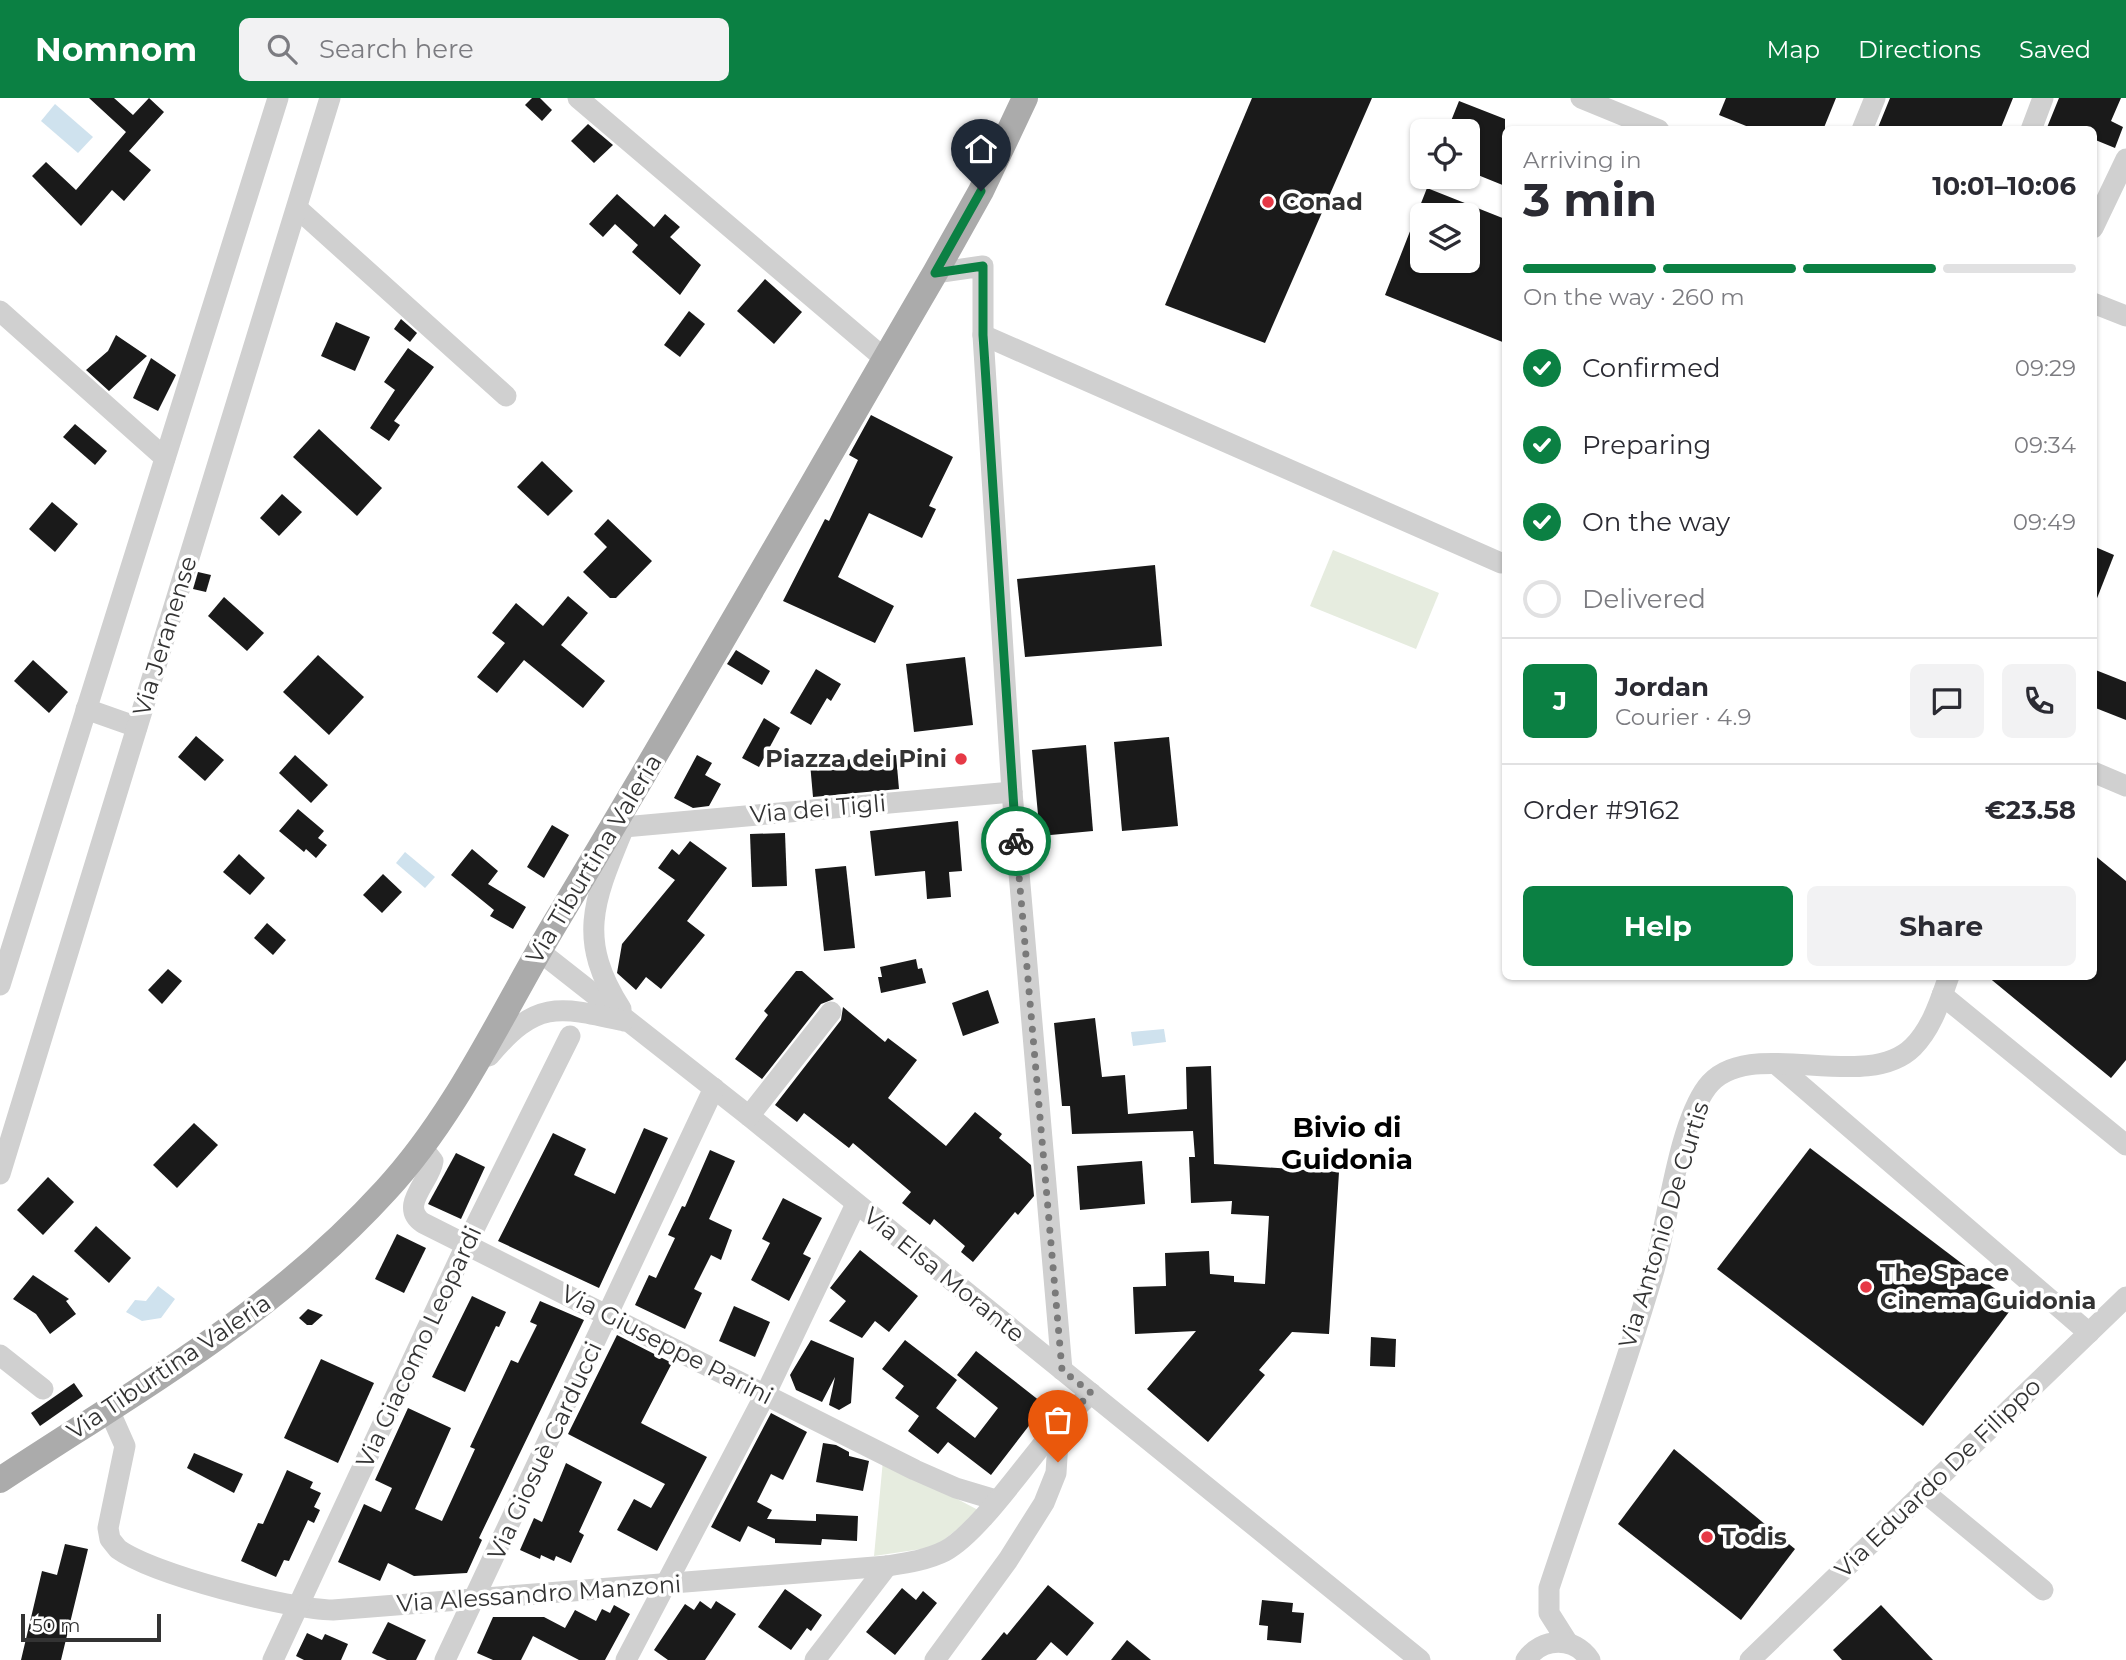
<!DOCTYPE html>
<meta charset="utf-8">
<style>
body{margin:0;font-family:Montserrat,sans-serif;background:#f2f2f3;color:#2b2b33;height:100vh;display:flex;flex-direction:column;font-size:26px;white-space:nowrap}
*{box-sizing:border-box;margin:0}
p{font-size:23px;color:#7c7c81}
.icon{flex:none;width:38px;height:38px;fill:none;stroke:currentColor;stroke-width:2;stroke-linecap:round;stroke-linejoin:round}
.map{position:relative;flex:1;overflow:hidden}
.drawer{position:absolute;left:1502px;top:28px;width:595px;height:854px;display:flex;flex-direction:column;background:#fff;border-radius:10px;box-shadow:0 2px 5px #0004}
.drawer>*{flex:none}
.tools{position:absolute;left:1410px;top:21px;display:grid;gap:14px}
.tools a{display:grid;place-items:center;width:70px;height:70px;border-radius:10px;background:#fff;box-shadow:0 2px 5px #0004;font-size:35px}
.scale{position:absolute;left:21px;bottom:18px;width:140px;box-sizing:border-box;padding-left:7px;border:4px solid #333;border-top:0;font-size:19px;line-height:24px;white-space:nowrap;color:#333;-webkit-text-stroke:5px #fff;paint-order:stroke}
.pin{position:absolute;display:grid;place-items:center;width:60px;height:60px;color:#fff;margin:-72px -30px;border-radius:50% 50% 50% 0;rotate:-45deg;box-shadow:0 0 7px #0007}
.pin .icon{rotate:45deg}
.courier{position:absolute;display:grid;place-items:center;width:70px;height:70px;margin:-35px;border:5px solid #0b8043;border-radius:50%;background:#fff;color:#222;box-shadow:0 2px 9px #0007}
.headline em{font-style:normal;font-weight:700}
.headline div{display:flex;flex-direction:column-reverse}
.headline{display:flex;align-items:center;justify-content:space-between;height:119px;padding:0 21px}
h1{font-size:46px;font-weight:700;line-height:52px}
.bar{display:grid;grid-template-columns:repeat(4,1fr);gap:10px 7px;align-content:center;height:84px;padding:0 21px}
.bar i{height:9px;border-radius:5px;background:#e1e1e2}
.bar .current{background:#0b8043}
.bar p{grid-column:span 4}
.line{display:flex;align-items:center;gap:18px;padding:0 21px;border-top:2px solid #e1e1e2}
.line div{flex:1}
.round{display:grid;place-items:center;flex:none;width:74px;height:74px;border-radius:10px;background:#f2f2f3}
ol{padding:0 21px;list-style:none}
li{display:flex;align-items:center;gap:21px;height:77px}
li p{margin-inline-start:auto}
li .icon{padding:7px;border-radius:50%;background:#0b8043;color:#fff;stroke-width:4}
li:last-child{color:#7c7c81}
li i{width:38px;height:38px;border:4px solid #e1e1e2;border-radius:50%}
.action{display:flex;gap:14px;margin-top:auto;padding:14px 21px}
.action a{flex:1;height:80px;border-radius:10px;background:#0b8043;color:#fff;font-size:28px;font-weight:700;line-height:80px;text-align:center}
.action a+a{background:#f2f2f3;color:#2b2b33}
header{display:flex;align-items:center;gap:42px;box-sizing:border-box;height:98px;padding:0 35px;background:#0b8043;color:#fff}
header strong{font-size:33px}
nav{display:flex;gap:38px;margin-inline-start:auto;font-size:24px}
.search{width:490px;height:63px;background:#f2f2f3;display:flex;align-items:center;gap:18px;box-sizing:border-box;padding:0 24px;border-radius:10px;color:#7c7c81;font-size:26px}
.map>svg:first-child{display:block}
.green{fill:#e6ecdf}
.water{fill:#cfe2ee}
.building{fill:#1a1a1a;fill-rule:evenodd}
.lines{fill:none;stroke-linecap:round;stroke-linejoin:round}
.minor{stroke:#d0d0d0;stroke-width:21}
.major{stroke:#ababab;stroke-width:26}
.done{stroke:#7a7a7a;stroke-width:7;stroke-dasharray:0 12.6}
.route{stroke:#0b8043;stroke-width:9}
.poi-dot{fill:#e63946;stroke:#fff;stroke-width:2.5}
.labels{text-anchor:middle;stroke-width:7;stroke-linejoin:round;paint-order:stroke}
.poi-label{font-size:24px;font-weight:bold;fill:#333;stroke:#fff;text-anchor:start}
.street-label{font-size:24px;fill:#333;stroke:#fff}
.quarter-label{font-size:28px;font-weight:bold;fill:#000;stroke:#fff}
</style>
<header>
<strong>Nomnom</strong>
<div class="search"><svg class="icon" aria-label="search" viewBox="0 0 24 24"><circle cx="10" cy="10" r="6"/><path d="M15 15l6 6"/></svg>Search here</div>
<nav><a>Map</a><a>Directions</a><a>Saved</a></nav>
</header>
<div class="map">
<svg width="2126" height="1562" viewBox="0 0 2126 1562">
<rect width="100%" height="100%" fill="#fff"/>
<!-- green -->
<g class="green">
<polygon points="1333,452 1439,495 1416,551 1310,508"/>
<polygon points="883,1362 980,1413 935,1449 874,1458"/>
</g>
<!-- water -->
<g class="water">
<polygon points="55,6 93,39 78,55 41,23"/>
<polygon points="405,754 435,779 425,790 396,765"/>
<polygon points="1164,931 1166,944 1133,948 1131,934"/>
<polygon points="158,1188 175,1201 161,1220 142,1223 126,1214 135,1202 146,1203"/>
</g>
<!-- building -->
<g class="building">
<polygon points="89,0 114,0 133,17 149,0 164,14 129,53 151,72 124,103 112,92 81,128 32,78 46,64 76,92 126,34"/>
<polygon points="532,0 540,0 552,12 542,23 525,7"/>
<polygon points="1252,0 1372,0 1265,245 1165,207"/>
<polygon points="1726,0 1836,0 1823,32 1756,32 1719,17"/>
<polygon points="1890,0 2013,0 2000,32 1877,32"/>
<polygon points="2059,0 2121,0 2111,23 2123,29 2115,50 2093,41 2093,32 2046,32"/>
<polygon points="1459,3 1505,21 1505,88 1468,73 1468,33 1447,33"/>
<polygon points="588,26 613,47 594,65 571,43"/>
<path d="M1427,90L1505,121V245L1385,197ZM1423,117H1468V163H1423Z"/>
<polygon points="617,96 654,129 665,116 680,129 670,139 701,167 680,197 632,154 638,147 615,126 603,139 589,126"/>
<polygon points="765,181 802,214 774,246 737,213"/>
<polygon points="689,213 705,226 680,259 664,247"/>
<polygon points="401,221 417,235 410,244 394,231"/>
<polygon points="336,224 370,239 355,273 321,258"/>
<polygon points="116,237 147,258 109,293 86,272 108,253"/>
<polygon points="408,250 434,269 394,323 400,327 389,343 370,330 395,292 384,284"/>
<polygon points="151,260 176,277 158,313 133,300"/>
<polygon points="871,317 953,359 929,408 936,411 922,440 869,415 838,479 894,508 875,545 783,503 825,421 829,423 858,362 849,357"/>
<polygon points="75,326 107,353 95,367 63,339"/>
<polygon points="319,331 382,390 357,418 293,359"/>
<polygon points="542,363 573,393 548,418 517,389"/>
<polygon points="282,396 302,414 279,438 260,420"/>
<polygon points="52,404 78,426 55,454 29,431"/>
<polygon points="608,421 652,463 616,500 610,500 583,474 607,449 594,436"/>
<polygon points="2093,448 2114,457 2094,508 2093,508"/>
<polygon points="1155,467 1162,548 1025,559 1017,481"/>
<polygon points="198,474 211,477 206,494 193,491"/>
<polygon points="568,498 588,515 561,547 605,583 583,610 524,562 497,595 477,579 505,545 492,535 516,505 543,528"/>
<polygon points="224,499 264,535 247,553 208,518"/>
<polygon points="736,552 770,573 762,587 727,566"/>
<polygon points="318,557 364,599 329,637 283,594"/>
<polygon points="965,559 973,627 914,634 906,566"/>
<polygon points="33,562 68,594 49,615 14,583"/>
<polygon points="816,571 841,586 831,603 827,600 811,627 790,615"/>
<polygon points="2093,571 2126,584 2126,622 2093,609"/>
<polygon points="764,620 780,630 759,669 742,660"/>
<polygon points="196,638 224,662 205,683 178,659"/>
<polygon points="1169,639 1178,728 1122,733 1114,644"/>
<polygon points="1086,647 1093,733 1040,738 1032,652"/>
<polygon points="295,657 328,687 311,705 279,675"/>
<polygon points="697,657 712,665 705,677 721,686 709,708 693,710 674,700"/>
<polygon points="896,657 899,691 813,699 810,665"/>
<polygon points="298,711 324,733 318,740 327,747 316,760 306,751 304,754 279,733"/>
<polygon points="958,723 962,773 949,774 951,799 927,801 925,773 875,778 870,733"/>
<polygon points="552,727 569,737 544,780 527,769"/>
<polygon points="785,735 787,788 752,789 750,736"/>
<polygon points="690,743 727,770 687,823 705,837 661,891 646,879 636,892 617,875 622,846 675,782 658,770 672,751 679,757"/>
<polygon points="472,751 498,773 488,786 526,809 513,831 490,818 494,812 451,777"/>
<polygon points="239,756 265,780 250,797 223,774"/>
<polygon points="2093,756 2126,783 2126,962 2111,980 1987,878 2093,878"/>
<polygon points="846,768 855,850 824,853 815,771"/>
<polygon points="383,776 402,794 382,815 363,797"/>
<polygon points="267,825 286,842 273,857 254,840"/>
<polygon points="916,861 918,871 922,870 926,885 881,895 878,879 882,879 880,869"/>
<polygon points="168,871 182,883 162,906 148,892"/>
<polygon points="796,873 802,873 834,901 821,906 762,981 735,961 768,917 764,913"/>
<polygon points="988,892 999,925 963,938 952,905"/>
<polygon points="843,909 885,944 888,940 917,962 888,1000 946,1048 975,1014 1002,1036 999,1040 1031,1067 1034,1098 1018,1117 1015,1114 973,1164 961,1154 965,1148 934,1121 930,1127 902,1105 911,1094 853,1045 849,1050 804,1015 797,1024 775,1007 841,922"/>
<polygon points="1095,920 1102,979 1125,977 1128,1016 1187,1011 1186,969 1211,968 1214,1066 1339,1074 1329,1236 1292,1234 1259,1272 1265,1277 1208,1344 1147,1291 1196,1233 1135,1236 1133,1189 1166,1188 1165,1155 1209,1153 1210,1176 1234,1178 1234,1184 1265,1186 1269,1118 1231,1116 1232,1103 1191,1105 1189,1059 1195,1059 1193,1033 1072,1036 1070,1008 1062,1008 1054,925"/>
<polygon points="194,1025 218,1047 177,1090 153,1067"/>
<polygon points="644,1030 668,1040 599,1190 498,1143 553,1035 586,1051 574,1077 615,1096"/>
<polygon points="1810,1050 2015,1206 1923,1328 1717,1171"/>
<polygon points="710,1052 735,1063 709,1121 732,1132 721,1162 711,1157 694,1191 702,1195 685,1231 635,1207 649,1177 656,1180 675,1140 668,1137 682,1108 685,1109"/>
<polygon points="456,1055 485,1069 461,1121 428,1106"/>
<polygon points="1142,1063 1145,1106 1080,1112 1077,1068"/>
<polygon points="48,1079 74,1104 43,1137 17,1112"/>
<polygon points="783,1100 822,1120 803,1156 811,1160 789,1203 751,1182 770,1145 762,1141"/>
<polygon points="96,1128 131,1160 109,1185 74,1153"/>
<polygon points="397,1136 426,1150 404,1195 375,1181"/>
<polygon points="860,1152 918,1198 889,1234 875,1223 862,1240 829,1223 846,1203 830,1190"/>
<polygon points="33,1177 69,1201 66,1203 76,1216 50,1236 36,1216 13,1201"/>
<polygon points="472,1198 506,1214 499,1229 496,1228 465,1294 432,1279"/>
<polygon points="540,1203 584,1222 479,1440 482,1442 467,1475 414,1478 388,1465 380,1483 338,1464 364,1406 381,1414 392,1390 375,1382 408,1310 451,1330 415,1411 442,1423 475,1351 470,1349 487,1313 511,1262 518,1265 537,1227 530,1224"/>
<polygon points="734,1208 770,1224 755,1259 719,1243"/>
<polygon points="308,1211 323,1217 312,1227 307,1227 299,1220"/>
<polygon points="617,1237 672,1265 641,1325 707,1359 657,1453 617,1432 634,1401 651,1410 665,1386 568,1336"/>
<polygon points="1371,1239 1396,1241 1395,1269 1370,1268"/>
<polygon points="811,1242 854,1260 851,1305 839,1312 829,1307 835,1279 822,1304 796,1292 790,1277"/>
<polygon points="905,1242 957,1282 936,1310 975,1340 998,1310 957,1277 976,1253 1045,1307 991,1377 948,1344 938,1356 908,1333 919,1318 895,1300 904,1288 882,1271"/>
<polygon points="321,1261 374,1285 338,1365 284,1340"/>
<polygon points="74,1285 83,1298 40,1328 31,1315"/>
<polygon points="771,1315 807,1334 783,1382 771,1376 757,1404 772,1412 767,1421 816,1423 816,1416 858,1418 857,1443 822,1441 821,1447 775,1445 775,1441 748,1428 740,1444 711,1429"/>
<polygon points="823,1345 836,1347 849,1354 849,1358 869,1363 863,1393 816,1384"/>
<polygon points="1674,1351 1795,1451 1741,1522 1618,1426"/>
<polygon points="194,1355 243,1376 234,1395 187,1370"/>
<polygon points="566,1365 602,1384 579,1434 584,1437 571,1465 556,1458 554,1463 541,1457 540,1461 520,1452 534,1420 542,1424"/>
<polygon points="287,1372 313,1384 310,1390 321,1395 314,1409 320,1412 314,1425 308,1422 289,1463 284,1462 276,1479 241,1463 258,1425 263,1426"/>
<polygon points="65,1446 88,1451 61,1562 21,1562 42,1473 57,1477"/>
<polygon points="1048,1487 1094,1525 1067,1558 1051,1544 1036,1562 981,1562 1004,1534 1007,1537"/>
<polygon points="902,1490 916,1502 923,1493 937,1505 895,1557 866,1534"/>
<polygon points="785,1491 822,1517 811,1533 807,1530 791,1552 758,1529"/>
<polygon points="1262,1502 1293,1505 1292,1514 1304,1515 1301,1545 1267,1542 1268,1528 1259,1527"/>
<polygon points="700,1503 711,1511 716,1503 736,1516 705,1562 668,1562 654,1552 685,1506 694,1512"/>
<polygon points="614,1507 630,1516 605,1562 579,1562 533,1538 521,1562 493,1562 477,1555 493,1519 544,1519 565,1530 575,1512 596,1523 602,1511 610,1515"/>
<polygon points="1881,1507 1933,1562 1842,1562 1833,1552"/>
<polygon points="388,1524 426,1542 416,1562 387,1562 372,1555"/>
<polygon points="307,1535 322,1542 325,1536 348,1546 341,1562 304,1562 296,1558"/>
<polygon points="1127,1542 1151,1562 1111,1562"/>
</g>
<g class="lines">
<!-- minor -->
<g class="minor">
<polyline points="578,0 885,261"/>
<polyline points="1581,0 1659,32"/>
<polyline points="1862,32 1875,0"/>
<polyline points="2031,32 2043,0"/>
<polyline points="297,110 506,298"/>
<polyline points="2093,130 2126,61"/>
<polyline points="935,175 983,168 983,237 1012,694 1062,1272"/>
<polyline points="2093,205 2126,218"/>
<polyline points="0,213 165,360"/>
<polyline points="983,237 1501,465"/>
<polyline points="86,611 137,629"/>
<polyline points="2093,674 2126,688"/>
<polyline points="624,729 1012,694"/>
<polyline points="539,853 749,1018 1420,1562"/>
<polyline points="0,887 278,0"/>
<polyline points="1942,897 2126,1047"/>
<path d="M621,911C577,842 593,804 622,734"/>
<path d="M489,958C536,902 558,908 624,923"/>
<polyline points="1776,966 2089,1235"/>
<polyline points="749,1018 831,914"/>
<path d="M421,1048L433,1063C430,1084 398,1108 423,1125L915,1372L956,1390L996,1402"/>
<polyline points="0,1076 330,0"/>
<polyline points="0,1257 43,1291"/>
<path d="M109,1312L125,1348L108,1430L110,1441L118,1451C154,1477 288,1511 333,1512L887,1468C906,1465 927,1462 945,1453C980,1434 1029,1360 1059,1327"/>
<polyline points="1923,1393 2043,1492"/>
<path d="M1568,1545L1549,1515V1490C1584,1384 1623,1279 1654,1172C1668,1123 1678,1028 1707,989C1747,935 1865,997 1913,949C1932,930 1940,903 1949,878"/>
<polyline points="273,1562 467,1145 570,938"/>
<polyline points="445,1562 714,990"/>
<polyline points="626,1562 765,1297 856,1106"/>
<polyline points="815,1562 887,1468"/>
<polyline points="935,1562 1008,1462 1044,1405 1056,1375 1059,1327 1091,1295"/>
<path d="M1526,1562C1542,1539 1574,1538 1590,1562"/>
<polyline points="1750,1562 2126,1199"/>
</g>
<!-- major -->
<path class="major" d="M0,1382C138,1291 273,1216 386,1092C458,1014 503,912 557,822C686,608 809,391 935,175L981,93L1025,0"/>
</g>
<g class="lines">
<!-- done -->
<polyline class="done" points="1016,743 1062,1272 1091,1295 1059,1327 1058,1364"/>
<!-- route -->
<polyline class="route" points="981,93 935,175 983,168 983,237 1016,743"/>
</g>
<!-- markers -->
<g class="poi-dot">
<circle cx="1268" cy="104" r="7"/>
<circle cx="961" cy="661" r="7"/>
<circle cx="1866" cy="1189" r="7"/>
<circle cx="1707" cy="1439" r="7"/>
</g>
<g class="labels">
<!-- poi labels -->
<g class="poi-label">
<text x="1282" y="112">Conad</text>
<text x="947" y="669" text-anchor="end">Piazza dei Pini</text>
<text x="1880" y="1183">The Space<tspan x="1880" dy="28">Cinema Guidonia</tspan></text>
<text x="1721" y="1447">Todis</text>
</g>
<!-- street labels -->
<g class="street-label">
<text transform="translate(165 538) rotate(-73)" y="8">Via Jeranense</text>
<text transform="translate(818 711) rotate(-5)" y="8">Via dei Tigli</text>
<text transform="translate(594 761) rotate(-59)" y="8">Via Tiburtina Valeria</text>
<text transform="translate(1664 1127) rotate(-73)" y="8">Via Antonio De Curtis</text>
<text transform="translate(944 1177) rotate(39)" y="8">Via Elsa Morante</text>
<text transform="translate(667 1247) rotate(27)" y="8">Via Giuseppe Parini</text>
<text transform="translate(419 1249) rotate(-65)" y="8">Via Giacomo Leopardi</text>
<text transform="translate(169 1269) rotate(-34)" y="8">Via Tiburtina Valeria</text>
<text transform="translate(545 1353) rotate(-65)" y="8">Via Giosuè Carducci</text>
<text transform="translate(1938 1380) rotate(-44)" y="8">Via Eduardo De Filippo</text>
<text transform="translate(539 1496) rotate(-4)" y="8">Via Alessandro Manzoni</text>
</g>
<!-- quarter labels -->
<g class="quarter-label">
<text x="1347" y="1039">Bivio di<tspan x="1347" dy="32">Guidonia</tspan></text>
</g>
</g>
</svg>
<div class="tools">
<a><svg class="icon" aria-label="locate" viewBox="0 0 24 24"><circle cx="12" cy="12" r="6"/><path d="M12 2v4M12 18v4M2 12h4M18 12h4"/></svg></a>
<a><svg class="icon" aria-label="layers" viewBox="0 0 24 24"><path d="M12 4l9 5-9 5-9-5zM3 14l9 5 9-5"/></svg></a>
</div>
<div class="scale">50 m</div>
<div class="pin" style="left:1058px;top:1364px;background:#ea580c"><svg class="icon" aria-label="bag" viewBox="0 0 24 24"><path d="M5 8h14l-1 12H6zM9 8a3 3 0 0 1 6 0"/></svg></div>
<div class="pin" style="left:981px;top:93px;background:#1f2937"><svg class="icon" aria-label="home" viewBox="0 0 24 24"><path d="M3 11l9-7 9 7M6 9v11h12V9"/></svg></div>
<div class="courier" style="left:1016px;top:743px"><svg class="icon" aria-label="bike" viewBox="0 0 24 24"><circle cx="6" cy="16" r="4"/><circle cx="18" cy="16" r="4"/><path d="M6 16l4-8h5l3 8M10 8l3 8H6M13 5h3"/></svg></div>
<section class="drawer">
<div class="headline"><div><h1>3 min</h1><p>Arriving in</p></div><em>10:01–10:06</em></div>
<div class="bar"><i class="current"></i><i class="current"></i><i class="current"></i><i></i><p>On the way · 260 m</p></div>
<ol>
<li><svg class="icon" aria-label="check" viewBox="0 0 24 24"><path d="M5 12l5 5 9-10"/></svg>Confirmed<p>09:29</p></li>
<li><svg class="icon" aria-label="check" viewBox="0 0 24 24"><path d="M5 12l5 5 9-10"/></svg>Preparing<p>09:34</p></li>
<li><svg class="icon" aria-label="check" viewBox="0 0 24 24"><path d="M5 12l5 5 9-10"/></svg>On the way<p>09:49</p></li>
<li><i></i>Delivered</li>
</ol>
<div class="line" style="height:126px"><b class="round" style="background:#0b8043;color:#fff">J</b><div><b>Jordan</b><p>Courier · 4.9</p></div><a class="round"><svg class="icon" aria-label="chat" viewBox="0 0 24 24"><path d="M4 5h16v11H9l-5 4z"/></svg></a><a class="round"><svg class="icon" aria-label="phone" viewBox="0 0 24 24"><path d="M5 4h4l2 5-3 2q2 4 5 5l2-3 5 2v4C11 20 4 13 5 4z"/></svg></a></div>
<div class="line" style="height:91px"><div>Order #9162</div><b>€23.58</b></div>
<div class="action"><a>Help</a><a>Share</a></div>
</section>
</div>
